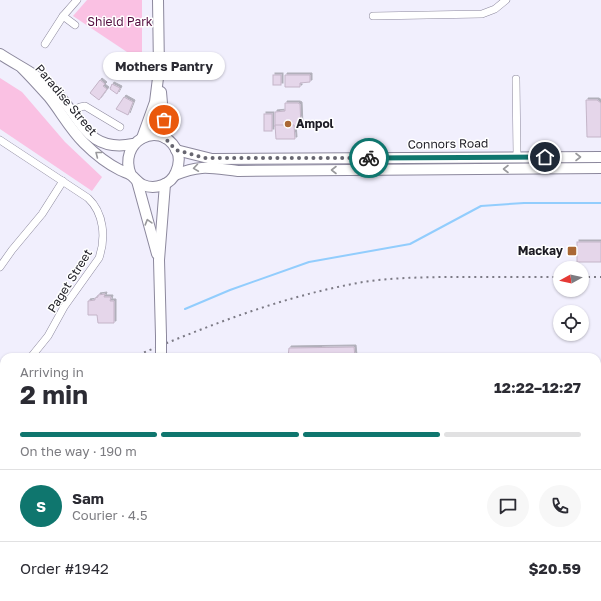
<!DOCTYPE html>
<meta charset="utf-8">
<style>
body{margin:0;font-family:"Golos Text",sans-serif;background:#f7f7f7;color:#2b2b33;height:100vh;display:flex;flex-direction:column;font-size:15px;white-space:nowrap}
*{box-sizing:border-box;margin:0}
p{font-size:13px;color:#7c7c81}
.icon{flex:none;width:22px;height:22px;fill:none;stroke:currentColor;stroke-width:2;stroke-linecap:round;stroke-linejoin:round}
.map{position:relative;flex:1;overflow:hidden}
.sheet{position:absolute;left:0px;top:353px;width:601px;height:248px;display:flex;flex-direction:column;background:#fff;border-radius:12px 12px 0 0;box-shadow:0 1px 3px #0004}
.sheet>*{flex:none}
.needle{width:26px;rotate:262deg}
.controls{position:absolute;left:553px;top:261px;display:grid;gap:8px}
.controls a{display:grid;place-items:center;width:36px;height:36px;border-radius:50%;background:#fff;box-shadow:0 1px 3px #0004;font-size:20px}
.pin{position:absolute;display:grid;place-items:center;width:34px;height:34px;color:#fff;margin:-17px;border:2px solid #fff;border-radius:50%;box-shadow:0 1px 4px #0007}
.courier{position:absolute;display:grid;place-items:center;width:40px;height:40px;margin:-20px;border:3px solid #0f766e;border-radius:50%;background:#fff;color:#222;box-shadow:0 1px 5px #0007}
.bubble{position:absolute;height:28px;border-radius:14px;background:#fff;box-shadow:0 1px 3px #0004;font-size:13px;font-weight:700;line-height:28px;text-align:center}
.overview em{font-style:normal;font-weight:700}
.overview div{display:flex;flex-direction:column-reverse}
.overview{display:flex;align-items:center;justify-content:space-between;height:68px;padding:0 20px}
h1{font-size:26px;font-weight:700;line-height:30px}
.bar{display:grid;grid-template-columns:repeat(4,1fr);gap:6px 4px;align-content:center;height:48px;padding:0 20px}
.bar i{height:5px;border-radius:3px;background:#e1e1e2}
.bar .active{background:#0f766e}
.bar p{grid-column:span 4}
.line{display:flex;align-items:center;gap:10px;padding:0 20px;border-top:1px solid #e1e1e2}
.line div{flex:1}
.round{display:grid;place-items:center;flex:none;width:42px;height:42px;border-radius:21px;background:#f7f7f7}
.map>svg:first-child{display:block}
.green{fill:#fac1e3}
.lines{fill:none;stroke-linecap:round;stroke-linejoin:round}
.stream{stroke:#92cdfd;stroke-width:2}
.building{fill:#e5d6ea;stroke:#c4b5c8;filter:url(#shadow)}
.street-casing{stroke:#8c889d;stroke-width:8}
.secondary-casing{stroke:#8c889d;stroke-width:12}
.street{stroke:#fff;stroke-width:7}
.secondary{stroke:#fff;stroke-width:10}
.rail{stroke:#7c7a85;stroke-width:2;stroke-dasharray:2 4;stroke-linecap:butt}
.secondary-bridge-casing{stroke:#8c889d;stroke-width:12;stroke-linecap:butt}
.secondary-bridge{stroke:#fff;stroke-width:10}
.oneway{stroke:#99999c}
.done{stroke:#676670;stroke-width:4;stroke-dasharray:0 7.2}
.route{stroke:#0f766e;stroke-width:5}
.poi-dot{fill:#aa6835;stroke:#fff;stroke-width:1.5}
.labels{text-anchor:middle;stroke-width:3;stroke-linejoin:round;paint-order:stroke}
.park-label{font-size:12px;fill:#540f40;stroke:#fff}
.street-label{font-size:12px;fill:#1d1c24;stroke:#fff}
.poi-label{font-size:12px;font-weight:bold;fill:#1d1c24;stroke:#fff;text-anchor:start}
</style>
<div class="map">
<svg width="601" height="601" viewBox="0 0 601 601">
<defs>
<filter id="shadow"><feDropShadow dx="2" dy="-2" stdDeviation="0" flood-color="#0004"/></filter>
</defs>
<rect width="100%" height="100%" fill="#f1effd"/>
<!-- green -->
<g class="green">
<polygon points="87,0 142,0 142,62 73,16"/>
<polygon points="0,78 22,92 65,142 102,177 92,191 0,129"/>
</g>
<g class="lines">
<!-- stream -->
<polyline class="stream" points="185,309 230,290 309,262 410,244 481,206 524,203 601,203"/>
</g>
<!-- building -->
<g class="building">
<rect x="273" y="75" width="8" height="10"/>
<polygon points="285,75 310,75 310,82 300,83 300,87 285,87"/>
<polygon points="100,80 105,84 103,86 107,89 99,100 90,93"/>
<polygon points="112,84 120,88 117,94 110,89"/>
<polygon points="124,97 133,102 128,115 116,109"/>
<polygon points="586,100 597,100 601,103 601,137 587,137"/>
<polygon points="285,103 298,103 300,104 301,127 275,127 275,112 285,111"/>
<rect x="264" y="114" width="8" height="17"/>
<polygon points="275,125 294,125 295,139 276,139"/>
<rect x="577" y="242" width="24" height="20"/>
<polygon points="105,294 104,297 111,297 110,301 114,301 114,323 98,323 97,315 88,315 88,301 95,300 95,298 98,297 98,295"/>
<polygon points="354,347 355,357 288,357 289,348"/>
<polygon points="272,597 340,597 340,601 271,601"/>
</g>
<g class="lines">
<!-- street casing -->
<g class="street-casing">
<g id="street">
<polyline points="63,16 75,25"/>
<polyline points="373,16 482,14 495,9 506,0"/>
<polyline points="45,44 63,16 77,0"/>
<polyline points="516,79 517,156"/>
<polyline points="72,112 80,107 85,106 120,127"/>
<path d="M0,140L88,198C104,213 106,238 99,258L64,307L48,336L31,357"/>
<polyline points="0,267 12,250 42,214 63,181"/>
<polyline points="0,529 4,532"/>
<polyline points="597,529 601,528"/>
<polyline points="399,597 399,601"/>
</g>
</g>
<!-- secondary casing -->
<g class="secondary-casing">
<g id="secondary">
<path d="M0,54C18,66 39,75 54,90C82,118 86,153 133,144"/>
<path d="M22,68C31,77 40,87 49,97C61,112 70,129 84,143C94,153 108,164 120,170C124,172 128,173 131,175C135,178 138,183 143,185C155,190 171,185 176,172C179,165 180,156 176,149C159,119 117,142 131,175"/>
<polyline points="161,92 165,138"/>
<polyline points="142,138 155,102 159,70 158,0"/>
<polyline points="176,150 212,159 601,157"/>
<path d="M175,175C201,164 211,168 238,171L601,168"/>
<polyline points="137,181 157,254"/>
<polyline points="161,336 159,260 165,184"/>
<polyline points="158,597 158,601"/>
<polyline points="166,597 167,601"/>
</g>
</g>
<!-- street -->
<use href="#street" class="street"/>
<!-- secondary -->
<use href="#secondary" class="secondary"/>
<!-- rail -->
<g class="rail">
<polyline points="582,277 601,277"/>
<path d="M133,357C207,326 283,296 363,282C397,277 432,277 466,277C497,277 529,277 560,277"/>
<polyline points="0,408 4,406"/>
</g>
<!-- secondary-bridge casing -->
<g class="secondary-bridge-casing">
<polyline id="secondary-bridge" points="161,336 161,355"/>
</g>
<!-- secondary-bridge -->
<use href="#secondary-bridge" class="secondary-bridge"/>
</g>
<!-- one-way arrows -->
<defs><path id="oneway-chevron" d="M-2-3.5L2.5 0L-2 3.5" fill="none" stroke-width="1.6" stroke-linecap="round" stroke-linejoin="round"/></defs>
<g class="oneway">
<use href="#oneway-chevron" transform="translate(98 154) rotate(-142)"/>
<use href="#oneway-chevron" transform="translate(578 157)"/>
<use href="#oneway-chevron" transform="translate(196 168) rotate(172)"/>
<use href="#oneway-chevron" transform="translate(506 169) rotate(180)"/>
<use href="#oneway-chevron" transform="translate(334 170) rotate(180)"/>
<use href="#oneway-chevron" transform="translate(148 222) rotate(-106)"/>
</g>
<g class="lines">
<!-- done -->
<polyline class="done" points="164,120 165,138 176,150 205,158 369,158"/>
<!-- route -->
<polyline class="route" points="369,158 545,157"/>
</g>
<!-- markers -->
<g class="poi-dot">
<circle cx="288" cy="124" r="4"/>
<rect x="567" y="246" width="10" height="10" rx="2"/>
</g>
<g class="labels">
<!-- park labels -->
<g class="park-label">
<text x="120" y="26">Shield Park</text>
</g>
<!-- street labels -->
<g class="street-label">
<text transform="translate(66 100) rotate(50)" y="4">Paradise Street</text>
<text transform="translate(448 144) rotate(-1)" y="4">Connors Road</text>
<text transform="translate(70 281) rotate(-58)" y="4">Paget Street</text>
</g>
<!-- poi labels -->
<g class="poi-label">
<text x="296" y="128">Ampol</text>
<text x="563" y="255" text-anchor="end">Mackay</text>
</g>
</g>
</svg>
<div class="controls">
<a><svg class="needle" viewBox="-14 -14 28 28"><path d="M0-13l5 13h-10z" fill="#e53935"/><path d="M0 13l5-13h-10z" fill="#7c7c81"/></svg></a>
<a><svg class="icon" aria-label="locate" viewBox="0 0 24 24"><circle cx="12" cy="12" r="6"/><path d="M12 2v4M12 18v4M2 12h4M18 12h4"/></svg></a>
</div>
<div class="pin" style="left:164px;top:120px;background:#ea580c"><svg class="icon" aria-label="bag" viewBox="0 0 24 24"><path d="M5 8h14l-1 12H6zM9 8a3 3 0 0 1 6 0"/></svg></div>
<div class="pin" style="left:545px;top:157px;background:#1f2937"><svg class="icon" aria-label="home" viewBox="0 0 24 24"><path d="M3 11l9-7 9 7M6 9v11h12V9"/></svg></div>
<div class="courier" style="left:369px;top:158px"><svg class="icon" aria-label="bike" viewBox="0 0 24 24"><circle cx="6" cy="16" r="4"/><circle cx="18" cy="16" r="4"/><path d="M6 16l4-8h5l3 8M10 8l3 8H6M13 5h3"/></svg></div>
<div class="bubble" style="left:103px;top:52px;width:122px">Mothers Pantry</div>
<section class="sheet">
<div class="overview"><div><h1>2 min</h1><p>Arriving in</p></div><em>12:22–12:27</em></div>
<div class="bar"><i class="active"></i><i class="active"></i><i class="active"></i><i></i><p>On the way · 190 m</p></div>
<div class="line" style="height:72px"><b class="round" style="background:#0f766e;color:#fff">S</b><div><b>Sam</b><p>Courier · 4.5</p></div><a class="round"><svg class="icon" aria-label="chat" viewBox="0 0 24 24"><path d="M4 5h16v11H9l-5 4z"/></svg></a><a class="round"><svg class="icon" aria-label="phone" viewBox="0 0 24 24"><path d="M5 4h4l2 5-3 2q2 4 5 5l2-3 5 2v4C11 20 4 13 5 4z"/></svg></a></div>
<div class="line" style="height:52px"><div>Order #1942</div><b>$20.59</b></div>
</section>
</div>
